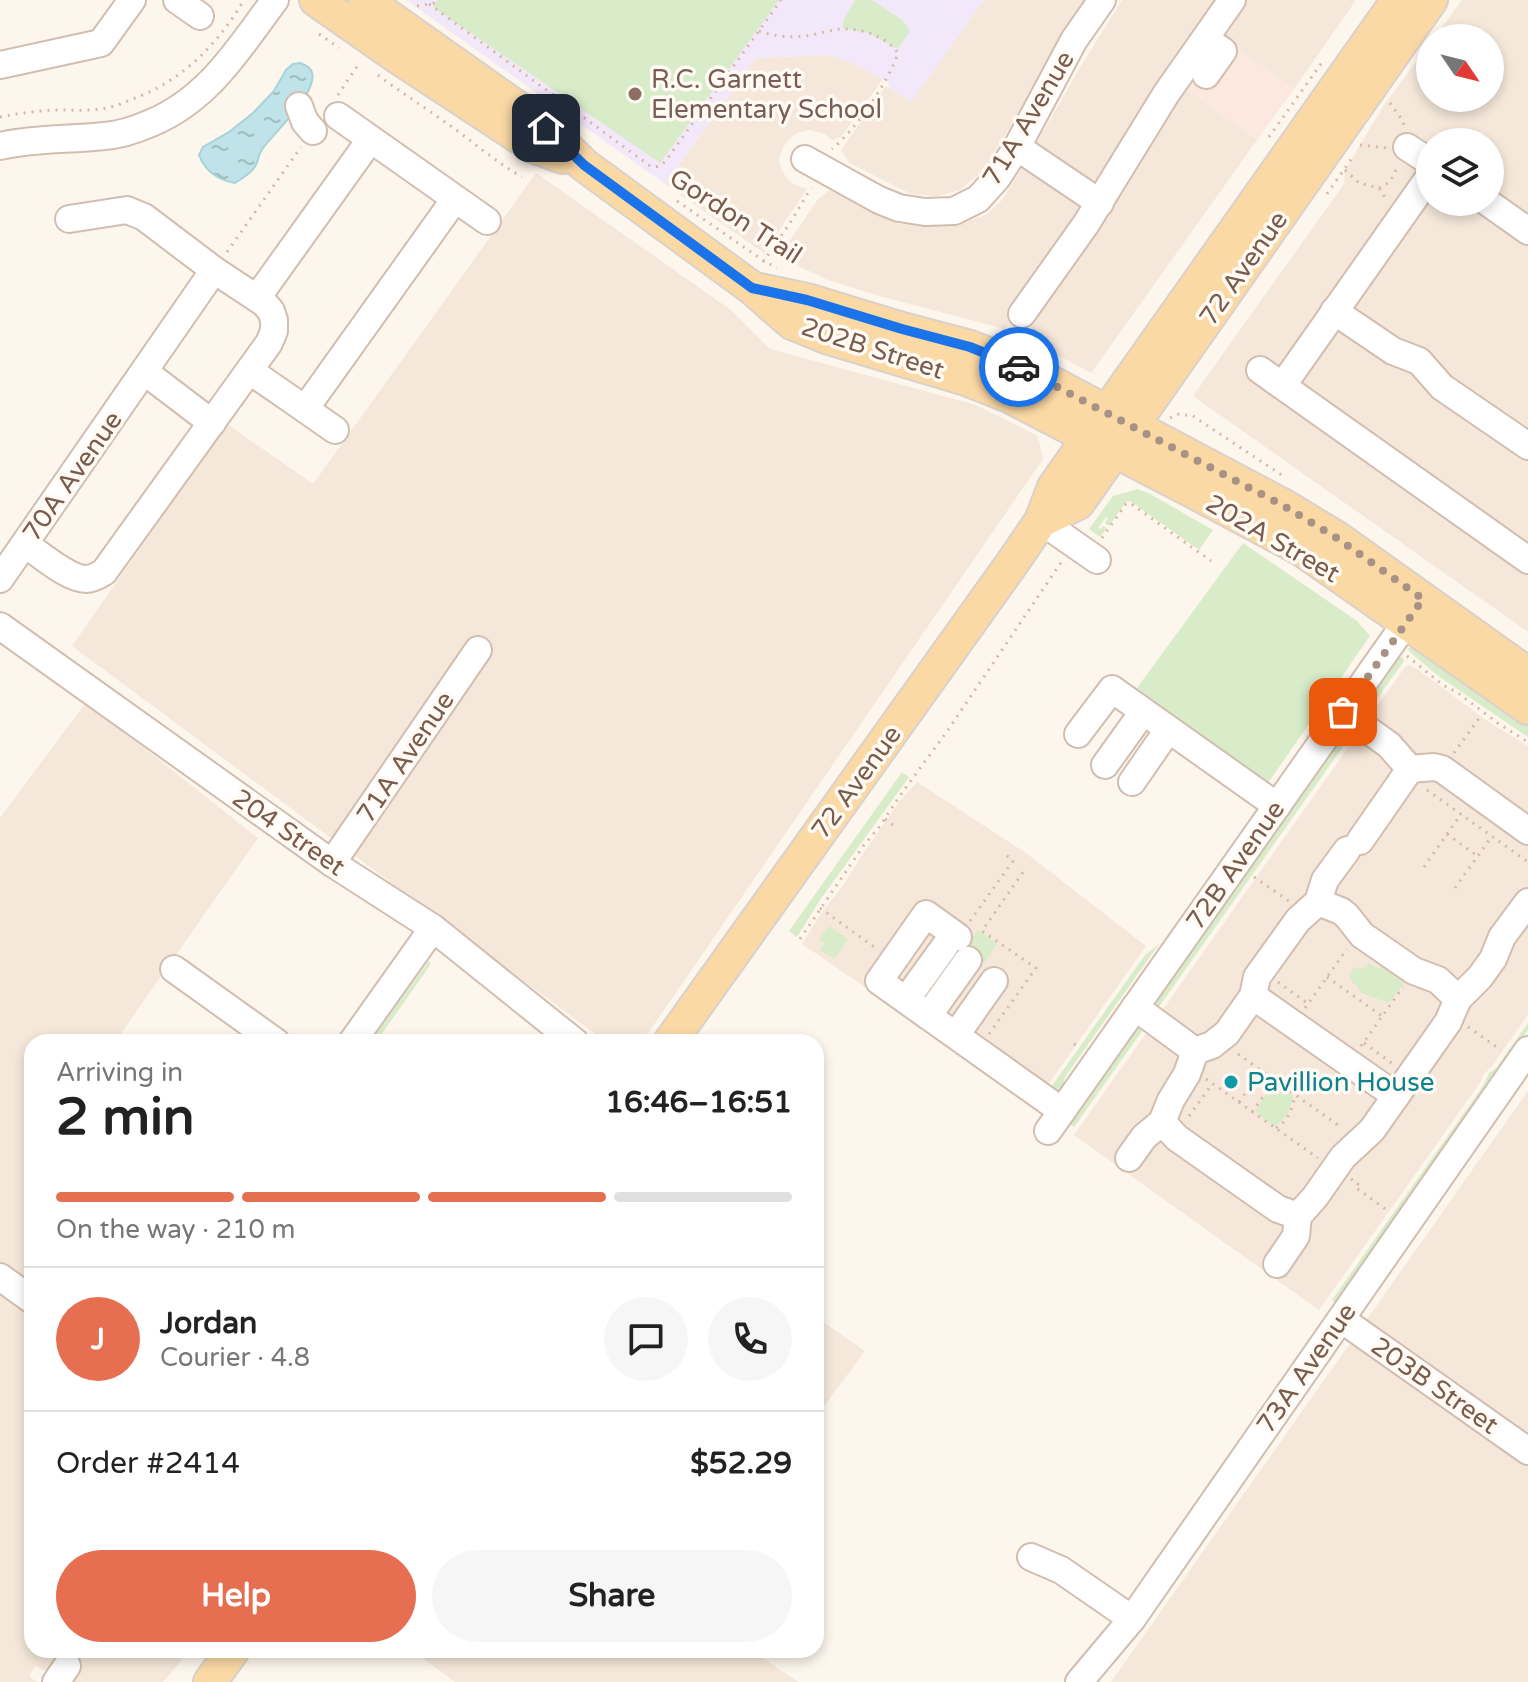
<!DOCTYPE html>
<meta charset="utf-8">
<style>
body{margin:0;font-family:"Varela Round",sans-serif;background:#f6f6f6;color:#222;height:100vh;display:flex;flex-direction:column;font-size:30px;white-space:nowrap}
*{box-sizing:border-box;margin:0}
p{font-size:26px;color:#767676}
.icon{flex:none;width:44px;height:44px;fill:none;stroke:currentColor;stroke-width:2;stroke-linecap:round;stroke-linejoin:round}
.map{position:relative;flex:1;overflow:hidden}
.details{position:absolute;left:24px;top:1034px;width:800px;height:624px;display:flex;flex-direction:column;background:#fff;border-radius:24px;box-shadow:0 4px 12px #0003}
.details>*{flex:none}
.needle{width:52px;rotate:125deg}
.tools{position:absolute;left:1416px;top:24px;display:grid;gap:16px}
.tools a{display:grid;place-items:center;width:88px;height:88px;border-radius:50%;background:#fff;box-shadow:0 4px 12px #0003;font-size:40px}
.pin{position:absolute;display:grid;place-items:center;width:68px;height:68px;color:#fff;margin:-34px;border-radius:16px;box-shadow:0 4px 12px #0006}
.courier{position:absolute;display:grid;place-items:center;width:80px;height:80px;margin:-40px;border:6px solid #1a73e8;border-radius:50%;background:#fff;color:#222;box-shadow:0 2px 10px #0007}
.summary em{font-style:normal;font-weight:700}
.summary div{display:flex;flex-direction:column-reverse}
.summary{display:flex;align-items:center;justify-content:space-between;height:136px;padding:0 32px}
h1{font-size:52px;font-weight:700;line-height:60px}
.bar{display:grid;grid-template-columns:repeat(4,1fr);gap:12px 8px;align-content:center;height:96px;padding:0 32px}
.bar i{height:10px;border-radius:6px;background:#e0e0e0}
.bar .active{background:#e76f51}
.bar p{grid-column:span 4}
.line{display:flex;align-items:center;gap:20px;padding:0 32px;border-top:2px solid #e0e0e0}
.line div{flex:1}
.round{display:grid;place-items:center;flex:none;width:84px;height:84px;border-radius:42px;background:#f6f6f6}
.button{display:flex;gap:16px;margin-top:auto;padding:16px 32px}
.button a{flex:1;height:92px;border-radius:48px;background:#e76f51;color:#fff;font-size:32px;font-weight:700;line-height:92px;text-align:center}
.button a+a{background:#f6f6f6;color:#222}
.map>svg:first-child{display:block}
.residential{fill:#f5e8da;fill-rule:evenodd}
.commercial{fill:#fde8e0}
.education{fill:#f3e8fa}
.green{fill:#d8ecc9}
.water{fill:url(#water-ripples);stroke:#a5d3da;stroke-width:2}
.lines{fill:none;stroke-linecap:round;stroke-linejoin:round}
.minor-casing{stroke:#d1beb0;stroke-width:30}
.major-casing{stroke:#dad1cd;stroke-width:36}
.path{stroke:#d9b8a5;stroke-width:3;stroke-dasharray:2 6;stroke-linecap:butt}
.minor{stroke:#fff;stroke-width:26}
.major{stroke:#fbd9a5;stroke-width:32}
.done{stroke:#a89285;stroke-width:8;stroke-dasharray:0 14.4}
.route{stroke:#1a73e8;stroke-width:10}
.education-dot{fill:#8d6e63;stroke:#fffaf3;stroke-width:3}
.culture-dot{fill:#0f9aa8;stroke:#fffaf3;stroke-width:3}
.labels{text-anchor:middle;stroke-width:7;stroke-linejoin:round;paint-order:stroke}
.education-label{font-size:26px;fill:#785e54;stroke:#fffaf3;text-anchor:start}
.street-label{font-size:26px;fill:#7a5c4d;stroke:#fffaf3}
.culture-label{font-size:26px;fill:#0d838f;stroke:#fffaf3;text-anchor:start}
</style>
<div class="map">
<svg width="1528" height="1682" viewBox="0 0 1528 1682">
<defs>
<pattern id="water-ripples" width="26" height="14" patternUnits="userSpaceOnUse" patternTransform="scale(2)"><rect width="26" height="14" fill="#bfe3e8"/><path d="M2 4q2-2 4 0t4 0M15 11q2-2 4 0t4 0" fill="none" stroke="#a0bbbe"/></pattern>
</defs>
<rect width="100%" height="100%" fill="#fdf6ec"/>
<!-- residential -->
<g class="residential">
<polygon points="984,0 1086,0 984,170 960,190 938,196 911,194 849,163 841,150 886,86 911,101"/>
<polygon points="1122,0 1225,0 1096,189 1037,149 1037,142 1081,66"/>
<polygon points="1242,0 1356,0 1294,89 1217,35"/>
<path d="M1462,0H1528V632L1193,396L1344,184L1345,170L1384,105L1430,43V98H1490V38H1434ZM1430,142H1490V202H1430Z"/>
<polygon points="827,55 853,63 883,79 841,137 832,140 825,134 809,130 797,133 787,141 782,150 779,160 781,169 788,180 795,185 807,189 764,253 665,184 756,58"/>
<polygon points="1182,86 1257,140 1091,373 1025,337"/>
<polygon points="1030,164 1089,208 1005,329 876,295 828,280 779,257 818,199 830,190 898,224 921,226 958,224 986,215 1002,200 1023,167"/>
<polygon points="536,173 731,310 770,349 976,405 1038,436 1043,459 642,1042 606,1042 72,646 227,424 313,484"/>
<polygon points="1409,665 1417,669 1486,720 1528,746 1528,1015 1492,1066 1483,1075 1480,1083 1319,1310 1074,1135 1405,667"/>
<polygon points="86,702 258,838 115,1042 32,1042 32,1288 0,1265 0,818"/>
<polygon points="917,782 1026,853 1146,946 1033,1106 910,1018 802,944 821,913 842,887 862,855 899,802"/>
<polygon points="1528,1091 1528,1682 1111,1682"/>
<polygon points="0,1286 32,1309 32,1650 190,1650 163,1682 65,1682 62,1664 55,1658 46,1672 36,1666 29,1676 37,1682 0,1682"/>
<polygon points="816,1317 865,1351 816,1417"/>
<polygon points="411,1650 751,1650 798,1682 455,1682"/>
</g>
<!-- commercial -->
<polygon class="commercial" points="1217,35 1294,89 1257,140 1182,86"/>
<!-- education -->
<polygon class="education" points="406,0 984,0 911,102 889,87 888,82 853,63 827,55 756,58 665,184"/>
<!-- green -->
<g class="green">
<polygon points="438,0 779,0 660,163 433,7"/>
<polygon points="855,0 872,0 903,21 910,31 898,48 895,48 869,33 843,28 843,21"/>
<polygon points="1138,489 1150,494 1213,530 1199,550 1130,501 1126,502 1109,526 1105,523 1108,518 1106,517 1098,528 1100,529 1103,526 1107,528 1100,537 1089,529 1113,496"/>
<polygon points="1243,543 1357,621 1370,636 1268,783 1137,688"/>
<polygon points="1407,648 1417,648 1424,651 1528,725 1528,737 1441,678 1413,655"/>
<polygon points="1395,654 1403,658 1404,661 1365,715 1357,707"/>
<polygon points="1343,727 1354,731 1156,1011 1149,1002 1171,981 1324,765 1328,749"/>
<polygon points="902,772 909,777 820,900 797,937 789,931"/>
<polygon points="829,926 848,939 834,959 820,950 825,943 819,939"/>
<polygon points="978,930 997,944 984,963 965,949"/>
<polygon points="1159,944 1065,1077 1061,1095 1049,1090 1145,955"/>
<polygon points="429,961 431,964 376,1042 370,1042"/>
<polygon points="1369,963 1378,969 1381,966 1404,983 1389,1003 1361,993 1359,988 1350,980 1350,976 1354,967 1362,969"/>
<polygon points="1135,1022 1145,1027 1074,1127 1064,1120 1077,1103 1091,1095 1124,1047 1128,1032"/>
<polygon points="1528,1023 1528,1030 1335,1303 1332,1300 1483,1086 1489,1073 1496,1068"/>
<path d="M1275,1082L1293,1095C1291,1108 1288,1119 1274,1126L1255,1111Z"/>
</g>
<!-- water -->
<path class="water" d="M300,63C341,74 269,136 261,151C258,156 258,163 254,168C250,174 241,179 235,183C218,180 205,171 199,155L203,147L229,132L253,113L274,91L286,70L293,64Z"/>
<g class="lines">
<!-- minor casing -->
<g class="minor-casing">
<g id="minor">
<polyline points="177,0 200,16"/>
<polyline points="1205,39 1223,51 1206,75"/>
<polyline points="0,65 101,43 132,0"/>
<polyline points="299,106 305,122 313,131"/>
<polyline points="338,116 487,221"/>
<path d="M0,146C34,138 69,140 104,136C120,135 135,130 151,123C209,99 239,48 275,0"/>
<polyline points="1017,147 1100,203"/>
<polyline points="1407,147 1430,162"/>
<polyline points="805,159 879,200 899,208 925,212 954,211 978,199 997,178 1017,147 1074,40 1102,0"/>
<polyline points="1487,202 1528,231"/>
<polyline points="257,298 370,140"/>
<polyline points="1334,311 1393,351 1419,361 1442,387 1528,446"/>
<polyline points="1022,314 1086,224 1166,94 1232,0"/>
<polyline points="1260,370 1528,560"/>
<polyline points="250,371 305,409 455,199"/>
<polyline points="145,372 212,423"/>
<polyline points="1283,385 1430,176"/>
<polyline points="305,409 335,430"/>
<polyline points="1041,521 1097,560"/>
<path d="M25,544C40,554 68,579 86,579C93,579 99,575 104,572L269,343L274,331V320L271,311L264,303L214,270L144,217L127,210L69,219"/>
<polyline points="0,579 214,270"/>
<polyline points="0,626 332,863 433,928 575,1042"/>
<polyline points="1343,712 1389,745 1410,769 1360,841"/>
<polyline points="1078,734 1112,689 1277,806"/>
<polyline points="1105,765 1143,712"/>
<polyline points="1410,769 1434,767 1442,769 1528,831"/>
<polyline points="1132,782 1168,730"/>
<polyline points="332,863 478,650"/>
<polyline points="1318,902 1341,911 1347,916 1362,935 1414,971 1438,980 1458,999 1480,977 1493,959 1502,937 1528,902"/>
<polyline points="958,937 926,914 879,981 1062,1111"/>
<polyline points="174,969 276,1042"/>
<polyline points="1253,996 1396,1096"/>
<polyline points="906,1000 945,946"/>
<polyline points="1135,1007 1195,1051 1212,1045 1227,1033 1253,996 1257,977 1298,920 1318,902 1325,880 1347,850"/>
<polyline points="928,1016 968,960"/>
<polyline points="956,1035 994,981"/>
<polyline points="352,1042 433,928"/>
<polyline points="1162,1122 1171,1100 1187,1074 1195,1051"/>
<polyline points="1048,1131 1417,607"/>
<polyline points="1129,1158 1144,1137 1162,1122 1177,1138 1278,1209 1298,1216"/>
<polyline points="1277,1264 1296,1236 1298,1216 1315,1197 1343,1157 1372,1130 1448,1022 1458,999"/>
<polyline points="0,1277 32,1300"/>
<polyline points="1341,1319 1528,1451"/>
<polyline points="1031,1557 1061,1570 1132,1619"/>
<polyline points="56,1682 67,1666"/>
<polyline points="1079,1682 1132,1619 1528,1050"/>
</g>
</g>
<!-- major casing -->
<g class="major-casing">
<g id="major">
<polyline points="316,0 396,56 533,146 563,157"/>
<polyline points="365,0 546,128 584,165 752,288 792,323 829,338 966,379 1009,396 1196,493 1301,549 1528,708"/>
<polyline points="755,289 807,300 902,329 970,347 1002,359 1037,375 1284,506 1337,538 1528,674"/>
<polyline points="1041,521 1078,503 1431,0"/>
<polyline points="670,1042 1013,562 1041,521 1054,487 1398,0"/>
<polyline points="210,1682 233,1650"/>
</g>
</g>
<!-- path -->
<g class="path">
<path d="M429,4L650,166C659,168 662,165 667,159L781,0"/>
<polyline points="417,6 434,3 436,0"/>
<path d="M759,31C773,36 789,38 803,36C816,35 829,30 841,29C861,28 886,36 898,53C888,83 856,129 832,149"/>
<polyline points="319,34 339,48"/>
<path d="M378,75C400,92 423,106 445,122C471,140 494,161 522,177"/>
<polyline points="338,95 360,62"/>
<polyline points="1390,103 1403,121 1404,127"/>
<path d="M0,117C20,113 41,110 62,110C74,110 87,111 99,109C112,108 123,103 135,98C183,80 218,44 244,0"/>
<polyline points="1269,137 1323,61"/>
<polyline points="1360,145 1387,148"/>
<polyline points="1345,170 1359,183 1379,188 1386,199"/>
<polyline points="1379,188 1390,182 1397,168"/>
<polyline points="1327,194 1352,158"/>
<polyline points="677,201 764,261 777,268"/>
<polyline points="227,252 301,147"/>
<polyline points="763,262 790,223 811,188"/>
<polyline points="1170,418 1179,414 1193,416 1283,476"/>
<polyline points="1102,538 1126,504 1130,503 1211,561"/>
<polyline points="1407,656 1443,685 1458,693 1499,724 1528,742"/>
<polyline points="1454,753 1482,714"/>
<polyline points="1427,790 1528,862"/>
<polyline points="885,819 893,825"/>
<polyline points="1447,834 1476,855"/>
<polyline points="1424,867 1461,814"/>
<polyline points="1254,877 1289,901"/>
<polyline points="1455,888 1492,836"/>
<polyline points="820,908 877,949"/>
<polyline points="970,921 1013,861 1006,855"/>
<polyline points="800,939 864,845 880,826 899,797 948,730 1062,561"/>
<polyline points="1327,977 1382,1016"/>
<polyline points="1278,982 1307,1003"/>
<polyline points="1305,1008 1347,949"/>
<polyline points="1468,1027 1501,1050"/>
<polyline points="989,1034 1036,968 982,931 1026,868"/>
<polyline points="1364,1043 1393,1064"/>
<polyline points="1074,1044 1078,1046"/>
<polyline points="1361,1046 1403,987"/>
<polyline points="1238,1054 1342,1128"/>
<polyline points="1206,1079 1318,1158"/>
<polyline points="1239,1102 1261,1071"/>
<polyline points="1252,1112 1275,1080"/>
<polyline points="1189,1116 1212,1084"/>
<path d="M1276,1128C1289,1120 1292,1109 1295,1095"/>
<polyline points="1351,1179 1358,1184 1355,1187 1388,1211"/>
</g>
<!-- minor -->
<use href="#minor" class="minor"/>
<!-- major -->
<use href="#major" class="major"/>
</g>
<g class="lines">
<!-- done -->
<polyline class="done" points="1019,367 1284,506 1337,538 1423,599 1343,712"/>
<!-- route -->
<polyline class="route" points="546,128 584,165 752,288 807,300 902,329 970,347 1019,367"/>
</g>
<!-- markers -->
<circle class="education-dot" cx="635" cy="94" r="8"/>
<circle class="culture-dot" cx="1231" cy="1082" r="8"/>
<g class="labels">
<!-- education labels -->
<g class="education-label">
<text x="651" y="88">R.C. Garnett<tspan x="651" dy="30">Elementary School</tspan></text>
</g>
<!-- street labels -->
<g class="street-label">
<text transform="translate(1028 118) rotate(-59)" y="9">71A Avenue</text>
<text transform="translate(736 216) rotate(33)" y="9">Gordon Trail</text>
<text transform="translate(1243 268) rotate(-55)" y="9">72 Avenue</text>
<text transform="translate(873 348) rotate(18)" y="9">202B Street</text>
<text transform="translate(72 476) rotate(-55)" y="9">70A Avenue</text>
<text transform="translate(1273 538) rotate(30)" y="9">202A Street</text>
<text transform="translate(405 757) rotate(-56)" y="9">71A Avenue</text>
<text transform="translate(856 782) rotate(-54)" y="9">72 Avenue</text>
<text transform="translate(289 832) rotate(35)" y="9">204 Street</text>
<text transform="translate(1235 865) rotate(-55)" y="9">72B Avenue</text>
<text transform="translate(1306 1368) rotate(-55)" y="9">73A Avenue</text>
<text transform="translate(1435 1385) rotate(35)" y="9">203B Street</text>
</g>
<!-- culture labels -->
<g class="culture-label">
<text x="1247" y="1091">Pavillion House</text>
</g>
</g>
</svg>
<div class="tools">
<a><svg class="needle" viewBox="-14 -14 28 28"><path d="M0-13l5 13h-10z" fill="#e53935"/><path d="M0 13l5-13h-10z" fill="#767676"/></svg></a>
<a><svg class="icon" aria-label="layers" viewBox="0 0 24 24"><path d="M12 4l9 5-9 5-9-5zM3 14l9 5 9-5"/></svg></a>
</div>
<div class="pin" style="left:1343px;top:712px;background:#ea580c"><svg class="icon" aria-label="bag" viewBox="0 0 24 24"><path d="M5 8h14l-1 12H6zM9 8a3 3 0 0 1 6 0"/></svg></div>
<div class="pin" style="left:546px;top:128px;background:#1f2937"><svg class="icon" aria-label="home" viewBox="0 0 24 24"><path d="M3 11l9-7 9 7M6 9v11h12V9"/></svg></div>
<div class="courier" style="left:1019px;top:367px"><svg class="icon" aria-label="car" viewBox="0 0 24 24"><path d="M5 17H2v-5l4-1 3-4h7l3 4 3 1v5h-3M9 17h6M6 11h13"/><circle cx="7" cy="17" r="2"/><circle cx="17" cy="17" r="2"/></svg></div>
<section class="details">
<div class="summary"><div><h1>2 min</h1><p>Arriving in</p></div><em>16:46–16:51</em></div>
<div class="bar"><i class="active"></i><i class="active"></i><i class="active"></i><i></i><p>On the way · 210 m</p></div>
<div class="line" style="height:144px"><b class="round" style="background:#e76f51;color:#fff">J</b><div><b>Jordan</b><p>Courier · 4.8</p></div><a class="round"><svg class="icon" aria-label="chat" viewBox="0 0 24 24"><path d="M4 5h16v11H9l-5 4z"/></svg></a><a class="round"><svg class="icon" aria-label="phone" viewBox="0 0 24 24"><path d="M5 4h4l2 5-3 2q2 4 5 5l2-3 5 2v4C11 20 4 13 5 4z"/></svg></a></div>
<div class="line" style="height:104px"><div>Order #2414</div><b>$52.29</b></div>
<div class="button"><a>Help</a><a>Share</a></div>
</section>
</div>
